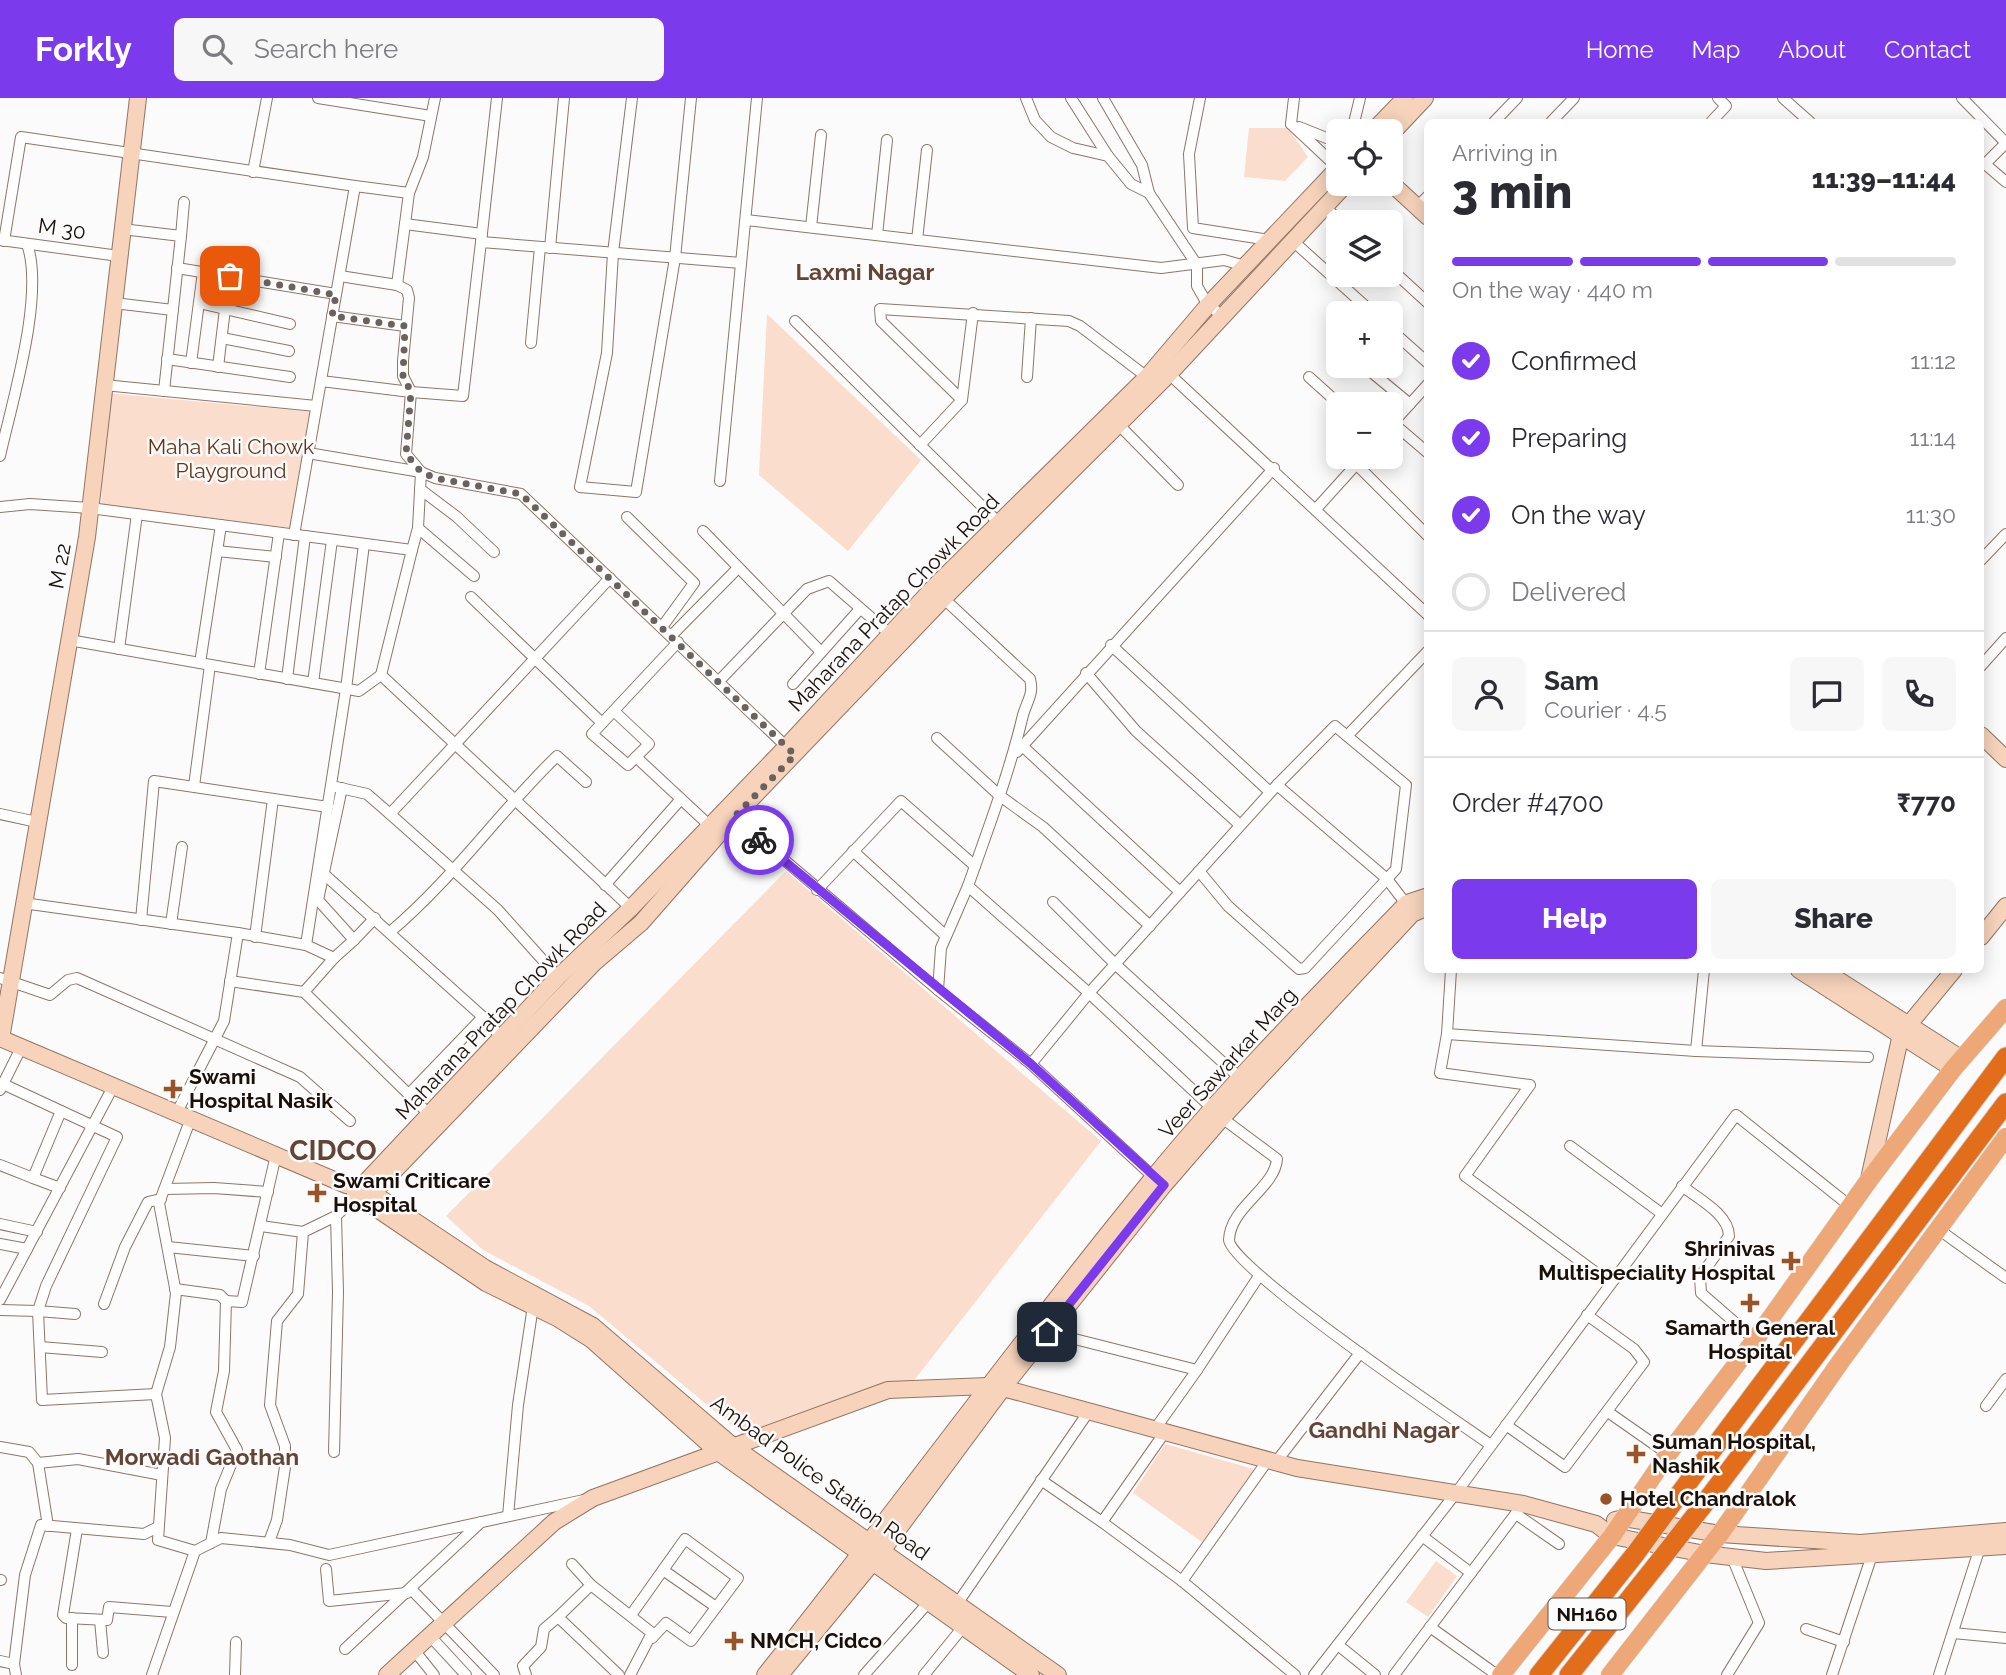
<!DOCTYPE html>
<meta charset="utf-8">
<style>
body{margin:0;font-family:Raleway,sans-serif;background:#f7f7f7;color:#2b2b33;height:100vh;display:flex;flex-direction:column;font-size:26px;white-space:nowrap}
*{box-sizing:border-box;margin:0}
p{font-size:23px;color:#7c7c81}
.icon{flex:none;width:38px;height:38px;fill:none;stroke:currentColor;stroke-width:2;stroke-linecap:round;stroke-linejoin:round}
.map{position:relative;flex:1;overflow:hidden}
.details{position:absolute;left:1424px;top:21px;width:560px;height:854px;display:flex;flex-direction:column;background:#fff;border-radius:10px;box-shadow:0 4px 18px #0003}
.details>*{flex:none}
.buttons{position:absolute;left:1326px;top:21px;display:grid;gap:14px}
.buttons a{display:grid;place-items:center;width:77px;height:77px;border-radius:10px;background:#fff;box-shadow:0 4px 18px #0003;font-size:35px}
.pin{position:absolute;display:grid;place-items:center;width:60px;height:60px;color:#fff;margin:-30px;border-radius:14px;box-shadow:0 4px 10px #0006}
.courier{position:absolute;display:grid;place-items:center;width:70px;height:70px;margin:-35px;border:5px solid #7c3aed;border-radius:50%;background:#fff;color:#222;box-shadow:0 2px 9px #0007}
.overview em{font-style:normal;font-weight:800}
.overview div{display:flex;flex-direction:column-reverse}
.overview{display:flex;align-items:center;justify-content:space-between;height:119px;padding:0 28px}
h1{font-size:46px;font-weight:800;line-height:52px}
.bar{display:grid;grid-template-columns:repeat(4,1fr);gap:10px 7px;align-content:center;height:84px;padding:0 28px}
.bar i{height:9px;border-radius:5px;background:#e1e1e2}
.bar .active{background:#7c3aed}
.bar p{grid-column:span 4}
.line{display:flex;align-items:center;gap:18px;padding:0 28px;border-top:2px solid #e1e1e2}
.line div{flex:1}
.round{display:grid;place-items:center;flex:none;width:74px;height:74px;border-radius:10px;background:#f7f7f7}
ol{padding:0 28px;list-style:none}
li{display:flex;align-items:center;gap:21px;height:77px}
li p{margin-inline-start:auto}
li .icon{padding:7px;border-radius:50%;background:#7c3aed;color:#fff;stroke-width:4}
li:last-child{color:#7c7c81}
li i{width:38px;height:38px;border:4px solid #e1e1e2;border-radius:50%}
.action{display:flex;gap:14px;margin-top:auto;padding:14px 28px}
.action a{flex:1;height:80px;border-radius:10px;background:#7c3aed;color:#fff;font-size:28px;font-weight:800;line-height:80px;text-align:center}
.action a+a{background:#f7f7f7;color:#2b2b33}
header{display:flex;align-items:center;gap:42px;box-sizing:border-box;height:98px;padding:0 35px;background:#7c3aed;color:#fff}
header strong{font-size:33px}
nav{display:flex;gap:38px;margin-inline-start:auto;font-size:24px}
.search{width:490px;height:63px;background:#f7f7f7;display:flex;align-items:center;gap:18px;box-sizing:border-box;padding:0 24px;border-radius:10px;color:#7c7c81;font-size:26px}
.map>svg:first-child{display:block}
.green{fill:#fbddcd}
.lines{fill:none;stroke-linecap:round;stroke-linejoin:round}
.street-casing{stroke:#937464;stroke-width:12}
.secondary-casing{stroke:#937464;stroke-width:18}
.primary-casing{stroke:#d6d4d3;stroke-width:19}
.highway-casing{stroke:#d6d4d3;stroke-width:21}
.street{stroke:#fff;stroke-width:10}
.secondary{stroke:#f6d3ba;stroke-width:16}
.primary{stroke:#eea776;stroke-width:18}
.highway{stroke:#e26d1a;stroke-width:19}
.highway-bridge-casing{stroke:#d6d4d3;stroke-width:21;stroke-linecap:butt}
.highway-bridge{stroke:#e26d1a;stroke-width:19}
.done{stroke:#69625e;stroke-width:7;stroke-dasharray:0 12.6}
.route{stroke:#7c3aed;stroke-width:9}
.poi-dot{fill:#995329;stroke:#fbfbfb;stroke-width:2.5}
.labels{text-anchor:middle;stroke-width:5;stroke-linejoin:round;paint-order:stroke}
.shield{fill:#fbfbfb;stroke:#5e5652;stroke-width:2}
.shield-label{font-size:19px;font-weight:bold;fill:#1a0f09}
.street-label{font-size:21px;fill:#1a0f09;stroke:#fbfbfb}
.park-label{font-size:21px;fill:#633315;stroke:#fbfbfb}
.poi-label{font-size:21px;font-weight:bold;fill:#1a0f09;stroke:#fbfbfb;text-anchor:start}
.neighbourhood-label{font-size:23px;font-weight:bold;fill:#624536;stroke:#fbfbfb}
.district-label{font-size:28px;font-weight:bold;fill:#624536;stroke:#fbfbfb}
</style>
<header>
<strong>Forkly</strong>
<div class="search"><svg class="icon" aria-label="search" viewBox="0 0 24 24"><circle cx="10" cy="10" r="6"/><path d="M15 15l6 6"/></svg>Search here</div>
<nav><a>Home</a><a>Map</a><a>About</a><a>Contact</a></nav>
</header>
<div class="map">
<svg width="2006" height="1577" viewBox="0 0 2006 1577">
<rect width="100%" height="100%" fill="#fbfbfb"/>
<!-- green -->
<g class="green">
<polygon points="1249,30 1288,30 1308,59 1285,83 1244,79"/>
<polygon points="767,216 921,362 848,453 759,377"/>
<polygon points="107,295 313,314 291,430 101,407"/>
<polygon points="786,773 1101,1043 912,1285 883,1285 749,1342 589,1208 483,1152 446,1118"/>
<polygon points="1165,1346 1254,1371 1202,1444 1133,1395"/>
<polygon points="1436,1463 1457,1478 1428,1519 1406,1504"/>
</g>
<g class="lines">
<!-- street casing -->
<g class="street-casing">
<g id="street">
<polyline points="318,0 431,18"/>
<polyline points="632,0 613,155 607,255 580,389 636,394 675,160 691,0"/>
<polyline points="1026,0 1035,22 1051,39 1073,50 1108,58 1131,86 1149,95 1197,167 1197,188 1205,202 1223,220"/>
<polyline points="1071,0 1108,58"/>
<polyline points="1103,0 1142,67 1149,95"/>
<polyline points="1200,0 1189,56 1193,130 1269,142"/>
<polyline points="1783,0 1810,24"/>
<polyline points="1962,0 2006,45"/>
<polyline points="1494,24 1517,0"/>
<polyline points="1551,24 1574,0"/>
<polyline points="1711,24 1726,8 1718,0"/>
<polyline points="1291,26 1338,70"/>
<polyline points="1291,26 1294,0"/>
<polyline points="1299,29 1339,45"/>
<polyline points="1352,33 1360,0"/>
<polyline points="2006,45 1985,66 2006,84"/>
<polyline points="253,74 267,0"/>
<polyline points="355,88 409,95"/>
<polyline points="1325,109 1341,124"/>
<polyline points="1417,109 1428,98"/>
<polyline points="746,122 1161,170 1224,162 1245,168"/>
<polyline points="405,126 482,136"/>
<polyline points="811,129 821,37"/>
<polyline points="122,131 181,138 164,293"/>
<polyline points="877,137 887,42"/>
<polyline points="181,138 184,104"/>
<polyline points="0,142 119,158"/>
<polyline points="917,142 927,52"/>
<polyline points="4,143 21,39 355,88 294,437"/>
<polyline points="481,144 497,0"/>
<polyline points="1294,144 1373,215"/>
<polyline points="550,150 564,0"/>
<polyline points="177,170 336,196"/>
<polyline points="1391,171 1428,205"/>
<polyline points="340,178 397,187 407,192 409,200 403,263 403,278 411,294"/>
<polyline points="397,187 409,95 423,59 435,0"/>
<polyline points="114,205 173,212"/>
<polyline points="199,205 290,226"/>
<polyline points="332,218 405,228"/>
<polyline points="795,223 1002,428"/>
<polyline points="1391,232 1428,265"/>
<polyline points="222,240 289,253"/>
<polyline points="531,245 540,149"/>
<polyline points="167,261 290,279"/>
<polyline points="191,265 203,174"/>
<polyline points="1364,268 1410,306"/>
<polyline points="218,269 225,211"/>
<polyline points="1166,273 1428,517"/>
<polyline points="1027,279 1031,220"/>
<polyline points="1309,279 1339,306"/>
<polyline points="321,283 411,294"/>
<polyline points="104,287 316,308"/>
<polyline points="962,302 881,223 880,211 1069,223 1080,228 1147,279"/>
<polyline points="1393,325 1428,355"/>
<polyline points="1119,327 1178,387"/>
<polyline points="1391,327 1428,286"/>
<polyline points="920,347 962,302 973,215"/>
<polyline points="308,355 421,374"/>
<path d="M0,358C12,304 45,197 27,146"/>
<polyline points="1356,366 1428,438"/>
<polyline points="421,374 406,356 411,294 463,298 481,144 741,165"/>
<polyline points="720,383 757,0"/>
<polyline points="420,391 457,419 494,454"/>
<polyline points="0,409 30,406 90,410 412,452 381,577 633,812"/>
<polyline points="1316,411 1363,359"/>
<polyline points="627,419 694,485 662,529"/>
<polyline points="418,430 474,478"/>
<polyline points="703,433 821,554"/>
<polyline points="412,452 418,430 421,374 435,380 521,396 790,652"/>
<polyline points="217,453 276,459"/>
<polyline points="1981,462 2006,436"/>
<path d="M940,497L1030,581C1034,596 1027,603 1023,617C1009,676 988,731 968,788L1089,895L1213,1011"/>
<polyline points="471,499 602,625"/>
<polyline points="671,538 738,470"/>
<polyline points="69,542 359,593 381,577"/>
<polyline points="1111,547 1270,694"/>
<polyline points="119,551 137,416"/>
<polyline points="200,565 221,427"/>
<polyline points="1981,568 2006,540"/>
<polyline points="1086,575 1136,633 1240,727"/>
<polyline points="259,576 279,435"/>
<polyline points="287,581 305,438"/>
<polyline points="719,583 807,491 829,483 890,536"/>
<polyline points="313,585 332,442"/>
<polyline points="793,586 860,511"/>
<polyline points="615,614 649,646 628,667 592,636 678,544"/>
<polyline points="1347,638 1428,553"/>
<polyline points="937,640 1000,698 1043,729 1150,828"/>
<polyline points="1018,644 1180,794"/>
<polyline points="1017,654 1274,370"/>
<polyline points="636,659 709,727"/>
<polyline points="194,688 210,567"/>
<polyline points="336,689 367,696 390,716"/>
<polyline points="0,716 37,724"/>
<polyline points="731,717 938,892"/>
<polyline points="853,753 946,838"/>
<polyline points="1199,773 1228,808 1299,871 1305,870 1387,781 1277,687"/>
<polyline points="325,777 483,919 503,941"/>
<polyline points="605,787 681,701"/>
<polyline points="968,788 941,850 938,892 1031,966"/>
<polyline points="817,792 901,703 975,768"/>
<polyline points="1053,804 1115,866 1241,981"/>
<polyline points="23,805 238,835 224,923 177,1014"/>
<polyline points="141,822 154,683 328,709"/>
<polyline points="171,826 182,749"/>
<path d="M390,834C453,781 499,714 557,658L586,684"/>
<polyline points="238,835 306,847 346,591 364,446"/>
<polyline points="255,839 273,701"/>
<polyline points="354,842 375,820"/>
<polyline points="306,847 334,860 304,894 433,1020"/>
<polyline points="334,860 354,842 318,802 342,690"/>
<polyline points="1451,872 1447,936 1696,953 1868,959"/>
<polyline points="558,879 498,812 390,716 610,480"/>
<polyline points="0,880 50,897 68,882 77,880 300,979 350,1023"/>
<polyline points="230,883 304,894"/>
<polyline points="1447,936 1440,975 1530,987 1465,1078 1610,1185"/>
<polyline points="1696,953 1704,872"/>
<polyline points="3,986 117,1039 46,1188 38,1213 75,1216"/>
<polyline points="0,992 22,948"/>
<polyline points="409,996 483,919"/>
<polyline points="191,1020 159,1105 176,1195 170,1249 156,1296 165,1340 158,1442 195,1453"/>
<path d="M1222,1020L1277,1061C1275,1090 1230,1109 1229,1142C1229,1169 1456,1323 1491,1347"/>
<polyline points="1570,1048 1661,1115"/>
<polyline points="0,1067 33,1080 61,1013"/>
<polyline points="33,1080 60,1090"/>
<polyline points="1159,1084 1031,966 1089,895 1277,687 1335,628 1406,687 1396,771 1387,781 1410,811"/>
<path d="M1682,1088C1697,1100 1729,1116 1729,1138L1700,1179L1701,1195L1755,1242"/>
<polyline points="165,1091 214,1090 268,1094"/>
<polyline points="0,1126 37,1134"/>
<polyline points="261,1128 303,1134"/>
<polyline points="1938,1131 2006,1180"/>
<polyline points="0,1146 27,1151"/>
<polyline points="168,1149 254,1158"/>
<polyline points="175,1191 220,1197 226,1203"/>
<polyline points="0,1202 114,987"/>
<polyline points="104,1206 125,1149 148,1104 161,1101"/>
<polyline points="0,1212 38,1213 42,1302 156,1296"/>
<polyline points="1047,1234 1197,1272 1259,1178"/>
<polyline points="40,1249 102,1254"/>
<polyline points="1986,1308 2006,1281"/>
<polyline points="1608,1314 1668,1356"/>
<polyline points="1506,1327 1565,1369 1644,1264 1634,1251 1587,1217"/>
<polyline points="1155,1331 1197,1272"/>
<polyline points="0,1349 29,1354 38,1365 48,1428"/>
<polyline points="334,1354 338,1194 336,1118"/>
<polyline points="1276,1364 1360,1255"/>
<polyline points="38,1365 78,1361 162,1377"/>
<polyline points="1041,1382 1102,1424 1165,1334"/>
<polyline points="1516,1416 1559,1446"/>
<polyline points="508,1418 518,1307 533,1208"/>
<polyline points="1102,1424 1182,1483 1268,1362"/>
<polyline points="77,1431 63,1517 66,1520 107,1522 109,1509 172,1514"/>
<polyline points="1422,1438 1471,1475"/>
<polyline points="269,1444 277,1422 285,1369 285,1348 270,1307 277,1223 298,1196 303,1134 336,1118 357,1098"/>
<polyline points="211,1445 221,1391 237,1352 216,1314 224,1273 226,1203 242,1204 276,1057"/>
<polyline points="326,1471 329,1503 407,1495"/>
<polyline points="663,1472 716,1509"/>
<polyline points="0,1482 1,1482"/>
<polyline points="1182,1483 1295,1577"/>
<polyline points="591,1487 652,1535 630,1577"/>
<polyline points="411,1491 494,1577"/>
<polyline points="957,1506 1089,1313"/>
<polyline points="631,1517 685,1441 738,1480 691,1543 666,1525 652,1540"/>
<polyline points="558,1519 591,1487 572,1466"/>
<polyline points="72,1520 72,1567"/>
<polyline points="100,1522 103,1555"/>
<polyline points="1430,1529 1497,1577"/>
<polyline points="1806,1531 1844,1544"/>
<polyline points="1953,1535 2006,1540"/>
<polyline points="430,1538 466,1577"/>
<polyline points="1338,1547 1375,1577"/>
<polyline points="345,1551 481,1424"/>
<polyline points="414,1552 434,1577"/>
<polyline points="0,1563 14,1566 16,1577"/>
<polyline points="14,1566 25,1477 41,1427 144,1436 158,1429"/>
<polyline points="152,1577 195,1453 221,1440 290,1447 329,1457 584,1402"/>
<polyline points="235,1577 236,1544"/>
<polyline points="526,1577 523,1568 541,1549 544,1531 558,1519 619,1577"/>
<polyline points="864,1577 928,1505"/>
<polyline points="924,1577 963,1529"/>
<polyline points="1314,1577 1456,1395 1736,1017 1850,1108"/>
<polyline points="1394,1577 1523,1406"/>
<polyline points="1727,1577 1759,1525 1732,1459"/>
<polyline points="1832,1577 1873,1454"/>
<polyline points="1939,1577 1981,1446"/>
</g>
</g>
<!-- secondary casing -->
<g class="secondary-casing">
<g id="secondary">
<polyline points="1373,33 1405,0"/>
<polyline points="1391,36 1425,0"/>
<polyline points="1391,85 1428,119"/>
<polyline points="1981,637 2006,661"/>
<polyline points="1981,839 2006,808"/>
<polyline points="1799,872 1953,971"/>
<polyline points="1823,872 1962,961"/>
<polyline points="0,940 346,1087 362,1088 485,1170 593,1228 734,1349 1058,1577"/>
<polyline points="1,941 87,439 138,0"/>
<polyline points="1869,1081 1901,936 1954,872"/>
<polyline points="355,1096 486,1185 557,1220 592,1242 718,1354 1031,1577"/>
<polyline points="357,1098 362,1088 558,879 631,810 787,648 933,490 1147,279 1209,206 1339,69"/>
<polyline points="357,1098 373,1095 594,865 641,825 733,720 944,500 1169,276 1346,86"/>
<polyline points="1615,1422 1624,1420 1720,1436 1860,1445 2006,1433"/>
<polyline points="387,1577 554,1424 593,1400 888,1292 987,1288 1003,1290 1297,1370 1523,1406 1596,1426 1612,1438 1705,1456 1766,1463 2006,1448"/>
<path d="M765,1577C896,1413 1019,1243 1152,1081C1231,984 1320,895 1407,805L1428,798"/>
<polyline points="780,1577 882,1453 1003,1290 1164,1087 1222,1020 1412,816 1428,809"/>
</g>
</g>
<!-- primary casing -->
<g class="primary-casing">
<g id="primary">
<polyline points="1501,1577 1612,1438 1668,1356 1755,1242 1869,1082 1953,971 2006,910"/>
<polyline points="1610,1577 1720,1436 1841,1263 2006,1039"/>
</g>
</g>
<!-- highway casing -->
<g class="highway-casing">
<g id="highway">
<polyline points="1701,1410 2006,1005"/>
<polyline points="1666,1414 2006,959"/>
<polyline points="1539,1577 1636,1455"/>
<polyline points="1569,1577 1662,1460"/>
</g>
</g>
<!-- street -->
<use href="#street" class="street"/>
<!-- secondary -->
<use href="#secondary" class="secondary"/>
<!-- primary -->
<use href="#primary" class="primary"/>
<!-- highway -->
<use href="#highway" class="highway"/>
<!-- highway-bridge casing -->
<g class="highway-bridge-casing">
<g id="highway-bridge">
<polyline points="1636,1455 1666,1414"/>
<polyline points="1662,1460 1701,1410"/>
</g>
</g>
<!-- highway-bridge -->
<use href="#highway-bridge" class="highway-bridge"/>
</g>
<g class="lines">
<!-- done -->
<polyline class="done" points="230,178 336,197 332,218 405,228 403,278 411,294 406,356 421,374 435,380 521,396 795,657 733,720 759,742"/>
<!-- route -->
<polyline class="route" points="759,742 1031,966 1164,1087 1047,1234"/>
</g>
<!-- markers -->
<g class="poi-dot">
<path d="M169.5 980.5h7v7h7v7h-7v7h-7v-7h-7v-7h7z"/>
<path d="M313.5 1084.5h7v7h7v7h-7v7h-7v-7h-7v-7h7z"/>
<path d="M1787.5 1152.5h7v7h7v7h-7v7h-7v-7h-7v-7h7z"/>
<path d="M1746.5 1194.5h7v7h7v7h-7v7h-7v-7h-7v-7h7z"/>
<path d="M1632.5 1345.5h7v7h7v7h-7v7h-7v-7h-7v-7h7z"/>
<circle cx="1606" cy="1401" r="7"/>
<path d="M730.5 1532.5h7v7h7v7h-7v7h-7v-7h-7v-7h7z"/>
</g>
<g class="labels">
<!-- shield labels -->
<rect class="shield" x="1548.5" y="1500.5" width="77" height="31" rx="5"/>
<g class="shield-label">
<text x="1587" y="1523">NH160</text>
</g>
<!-- street labels -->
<g class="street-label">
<text transform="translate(62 131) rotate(8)" y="7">M 30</text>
<text transform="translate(60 468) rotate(-80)" y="7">M 22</text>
<text transform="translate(894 505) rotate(-46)" y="7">Maharana Pratap Chowk Road</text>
<text transform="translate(501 913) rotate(-46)" y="7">Maharana Pratap Chowk Road</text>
<text transform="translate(1228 965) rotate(-48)" y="7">Veer Sawarkar Marg</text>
<text transform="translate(820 1380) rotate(36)" y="7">Ambad Police Station Road</text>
</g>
<!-- park labels -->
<g class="park-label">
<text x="231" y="356">Maha Kali Chowk<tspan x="231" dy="24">Playground</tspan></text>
</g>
<!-- poi labels -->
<g class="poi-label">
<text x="189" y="986">Swami<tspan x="189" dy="24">Hospital Nasik</tspan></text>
<text x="333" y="1090">Swami Criticare<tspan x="333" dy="24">Hospital</tspan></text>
<text x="1775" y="1158" text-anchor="end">Shrinivas<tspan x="1775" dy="24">Multispeciality Hospital</tspan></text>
<text x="1750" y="1237" text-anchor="middle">Samarth General<tspan x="1750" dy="24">Hospital</tspan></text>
<text x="1652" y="1351">Suman Hospital,<tspan x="1652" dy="24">Nashik</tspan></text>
<text x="1620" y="1408">Hotel Chandralok</text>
<text x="750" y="1550">NMCH, Cidco</text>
</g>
<!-- neighbourhood labels -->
<g class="neighbourhood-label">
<text x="865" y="182">Laxmi Nagar</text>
<text x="1384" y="1340">Gandhi Nagar</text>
<text x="202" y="1367">Morwadi Gaothan</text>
</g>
<!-- district labels -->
<g class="district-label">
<text x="333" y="1062">CIDCO</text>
</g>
</g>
</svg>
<div class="buttons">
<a><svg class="icon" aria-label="locate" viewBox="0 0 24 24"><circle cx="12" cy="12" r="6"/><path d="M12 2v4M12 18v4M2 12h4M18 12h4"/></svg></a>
<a><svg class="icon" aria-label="layers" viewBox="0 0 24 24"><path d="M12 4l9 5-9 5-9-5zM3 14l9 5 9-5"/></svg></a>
<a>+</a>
<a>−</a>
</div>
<div class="pin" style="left:230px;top:178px;background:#ea580c"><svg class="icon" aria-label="bag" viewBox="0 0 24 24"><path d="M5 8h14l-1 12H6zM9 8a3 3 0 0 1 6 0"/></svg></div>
<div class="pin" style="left:1047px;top:1234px;background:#1f2937"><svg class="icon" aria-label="home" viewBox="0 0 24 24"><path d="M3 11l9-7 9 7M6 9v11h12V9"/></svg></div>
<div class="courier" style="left:759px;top:742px"><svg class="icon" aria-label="bike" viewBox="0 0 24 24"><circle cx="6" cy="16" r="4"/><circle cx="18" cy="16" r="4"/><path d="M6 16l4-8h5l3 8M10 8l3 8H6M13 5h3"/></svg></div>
<section class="details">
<div class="overview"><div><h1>3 min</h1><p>Arriving in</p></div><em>11:39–11:44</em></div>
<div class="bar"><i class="active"></i><i class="active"></i><i class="active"></i><i></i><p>On the way · 440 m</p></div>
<ol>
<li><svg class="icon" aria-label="check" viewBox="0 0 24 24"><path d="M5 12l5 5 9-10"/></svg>Confirmed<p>11:12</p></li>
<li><svg class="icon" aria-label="check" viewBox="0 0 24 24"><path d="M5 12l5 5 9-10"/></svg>Preparing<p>11:14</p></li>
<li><svg class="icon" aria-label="check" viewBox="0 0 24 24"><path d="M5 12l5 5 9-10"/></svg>On the way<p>11:30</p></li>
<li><i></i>Delivered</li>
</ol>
<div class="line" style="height:126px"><a class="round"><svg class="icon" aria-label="person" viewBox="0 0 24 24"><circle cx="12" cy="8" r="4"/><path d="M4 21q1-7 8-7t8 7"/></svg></a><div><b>Sam</b><p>Courier · 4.5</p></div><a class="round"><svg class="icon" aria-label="chat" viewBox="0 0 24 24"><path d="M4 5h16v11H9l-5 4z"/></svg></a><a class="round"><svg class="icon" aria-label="phone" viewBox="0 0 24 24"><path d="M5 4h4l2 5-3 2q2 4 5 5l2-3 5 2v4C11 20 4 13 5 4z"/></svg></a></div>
<div class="line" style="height:91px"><div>Order #4700</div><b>₹770</b></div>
<div class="action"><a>Help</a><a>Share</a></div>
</section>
</div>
